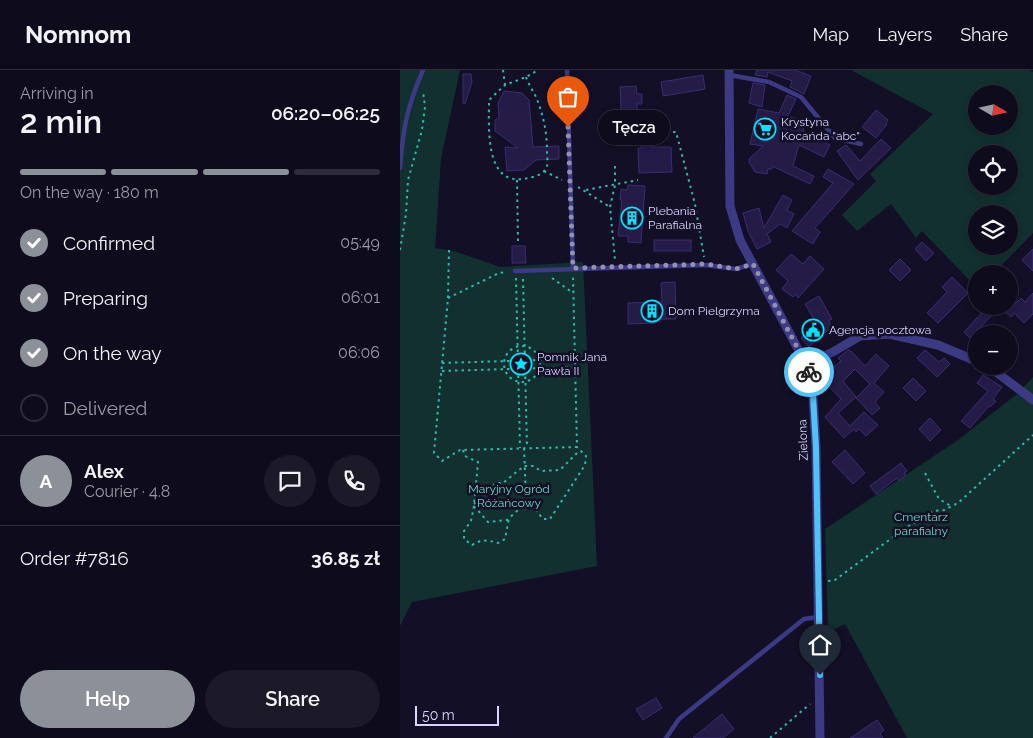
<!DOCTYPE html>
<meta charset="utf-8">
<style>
body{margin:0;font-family:Raleway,sans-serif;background:#1c1929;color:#f1f3f6;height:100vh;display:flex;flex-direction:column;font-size:19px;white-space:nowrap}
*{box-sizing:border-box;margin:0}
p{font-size:16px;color:#9b9ba3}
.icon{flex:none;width:28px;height:28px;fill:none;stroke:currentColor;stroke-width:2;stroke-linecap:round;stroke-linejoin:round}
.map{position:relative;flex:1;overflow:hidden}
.drawer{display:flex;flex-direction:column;background:#0e0b1c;width:400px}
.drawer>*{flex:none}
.needle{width:32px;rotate:99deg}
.controls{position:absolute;left:568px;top:15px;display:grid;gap:10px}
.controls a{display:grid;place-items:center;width:50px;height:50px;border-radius:50%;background:#0e0b1c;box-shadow:0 2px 8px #0003,0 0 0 1px #2e2b3b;font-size:25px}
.scale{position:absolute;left:15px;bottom:12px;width:84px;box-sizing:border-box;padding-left:5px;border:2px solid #d9d4ff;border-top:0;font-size:14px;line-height:18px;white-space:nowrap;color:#d9d4ff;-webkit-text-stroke:4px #130f26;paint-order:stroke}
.pin{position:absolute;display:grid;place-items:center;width:42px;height:42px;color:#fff;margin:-51px -21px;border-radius:50% 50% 50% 0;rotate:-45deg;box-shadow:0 0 5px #0007}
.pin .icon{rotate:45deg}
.courier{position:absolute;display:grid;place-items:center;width:50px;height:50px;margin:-25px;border:4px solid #4fc3f7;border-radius:50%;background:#fff;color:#222;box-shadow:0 1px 6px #0007}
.bubble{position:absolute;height:35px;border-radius:18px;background:#0e0b1c;box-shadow:0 2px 8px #0003,0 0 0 1px #2e2b3b;font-size:16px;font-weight:600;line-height:35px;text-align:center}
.summary em{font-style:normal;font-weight:600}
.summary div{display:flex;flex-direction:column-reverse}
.summary{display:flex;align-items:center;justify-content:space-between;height:85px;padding:0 20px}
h1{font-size:32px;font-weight:600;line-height:38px}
.bar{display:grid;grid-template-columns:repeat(4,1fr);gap:8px 5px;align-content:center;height:60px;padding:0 20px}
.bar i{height:6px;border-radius:4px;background:#2e2b3b}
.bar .selected{background:#8c9099}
.bar p{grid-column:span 4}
.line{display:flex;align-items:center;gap:12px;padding:0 20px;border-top:1px solid #2e2b3b}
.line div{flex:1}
.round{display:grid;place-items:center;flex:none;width:52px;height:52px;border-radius:26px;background:#1c1929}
ol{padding:0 20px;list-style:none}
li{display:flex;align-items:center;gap:15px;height:55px}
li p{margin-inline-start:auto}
li .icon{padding:5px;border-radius:50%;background:#8c9099;color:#fff;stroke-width:4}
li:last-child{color:#9b9ba3}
li i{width:28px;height:28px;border:2px solid #2e2b3b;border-radius:50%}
.cta{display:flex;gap:10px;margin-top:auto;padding:10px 20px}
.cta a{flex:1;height:58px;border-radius:30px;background:#8c9099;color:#fff;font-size:20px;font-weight:600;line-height:58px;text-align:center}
.cta a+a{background:#1c1929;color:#f1f3f6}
header{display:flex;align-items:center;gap:30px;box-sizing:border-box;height:70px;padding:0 25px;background:#0e0b1c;border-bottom:1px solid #2e2b3b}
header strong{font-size:24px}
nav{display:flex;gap:28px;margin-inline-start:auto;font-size:18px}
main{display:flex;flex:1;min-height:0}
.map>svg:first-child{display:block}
.green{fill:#12302f;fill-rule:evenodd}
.building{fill:#241b47;stroke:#3b2d73}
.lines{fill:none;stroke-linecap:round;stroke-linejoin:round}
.path{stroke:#2fb8b0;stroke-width:2;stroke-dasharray:2.5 4;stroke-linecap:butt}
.lane{stroke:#3d3a85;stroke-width:4.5}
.street{stroke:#3d3a85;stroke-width:9}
.done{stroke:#948fb3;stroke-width:5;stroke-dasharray:0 9}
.route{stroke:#4fc3f7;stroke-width:6}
.labels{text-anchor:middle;stroke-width:5;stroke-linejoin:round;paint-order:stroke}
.poi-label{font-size:12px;fill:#d9d4ff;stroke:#130f26;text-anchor:start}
.street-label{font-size:12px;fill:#d9d4ff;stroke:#130f26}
.park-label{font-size:12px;fill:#5fe0c0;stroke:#130f26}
</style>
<header>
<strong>Nomnom</strong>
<nav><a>Map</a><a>Layers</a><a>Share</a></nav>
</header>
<main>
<section class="drawer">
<div class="summary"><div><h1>2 min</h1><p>Arriving in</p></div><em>06:20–06:25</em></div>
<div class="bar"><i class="selected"></i><i class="selected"></i><i class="selected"></i><i></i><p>On the way · 180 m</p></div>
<ol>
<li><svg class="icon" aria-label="check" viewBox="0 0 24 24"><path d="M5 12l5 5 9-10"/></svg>Confirmed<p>05:49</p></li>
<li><svg class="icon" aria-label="check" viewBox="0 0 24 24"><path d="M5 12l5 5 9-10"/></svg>Preparing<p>06:01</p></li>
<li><svg class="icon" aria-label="check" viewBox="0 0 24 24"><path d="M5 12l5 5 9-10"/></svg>On the way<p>06:06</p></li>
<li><i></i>Delivered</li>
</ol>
<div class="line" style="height:90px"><b class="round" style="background:#8c9099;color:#fff">A</b><div><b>Alex</b><p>Courier · 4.8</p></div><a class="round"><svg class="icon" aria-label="chat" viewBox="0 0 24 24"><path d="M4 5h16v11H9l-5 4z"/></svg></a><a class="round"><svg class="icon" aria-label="phone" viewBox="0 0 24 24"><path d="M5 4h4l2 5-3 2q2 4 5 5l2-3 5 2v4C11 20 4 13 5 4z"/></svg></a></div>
<div class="line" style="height:65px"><div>Order #7816</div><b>36.85 zł</b></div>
<div class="cta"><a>Help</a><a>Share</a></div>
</section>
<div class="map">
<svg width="633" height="668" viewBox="0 0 633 668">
<rect width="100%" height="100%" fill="#130f26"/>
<!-- green -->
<g class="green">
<polygon points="0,0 60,0 41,89 35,178 54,181 100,197 183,192 197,496 12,532 0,556"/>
<path d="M451,0H629L633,2V163L593,204H576V217L522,161L516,168L491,134L457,161L442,145L476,111L470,104L533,44ZM576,24H609V56H576ZM576,84H609V116H576ZM576,144H609V176H576Z"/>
<polygon points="633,307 633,668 507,668 445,554 428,562 425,459 558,370 617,324"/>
</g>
<!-- building -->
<g class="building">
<polygon points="357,0 395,0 411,6 404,24 390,17 392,11 368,2 367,7 355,5"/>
<polygon points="63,4 71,4 72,12 65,34 63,33"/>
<polygon points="303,5 305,19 263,26 261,12"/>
<polygon points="353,13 365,15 362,37 349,33"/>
<polygon points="236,16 237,24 242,24 242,34 237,34 238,57 222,58 220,17"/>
<polygon points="104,21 122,23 129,30 133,77 159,76 159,89 136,90 124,100 107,101 105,77 118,78 95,61 95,50 99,47 98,33"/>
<polygon points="387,25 396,29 388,46 405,51 403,61 430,75 424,87 399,75 393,96 414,106 410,114 372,96 372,99 368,99 367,104 355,102 349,92 349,89 363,76 350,74 358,39 379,43"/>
<polygon points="476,40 488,50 486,53 487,54 476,68 462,57"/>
<polygon points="250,65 251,77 271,77 272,102 239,103 238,78 242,78 241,66"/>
<polygon points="481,69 491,78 458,110 437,81 446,75 460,91"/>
<polygon points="428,99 454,114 415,158 420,162 413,174 392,161 433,113 423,107"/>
<polygon points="228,115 245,116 241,173 228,172 228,166 218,166 222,130 220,130 221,119 227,120"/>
<polygon points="383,125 392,130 387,140 394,144 387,158 380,154 367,164 371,172 357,179 348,161 343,143 359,138 364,158"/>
<rect x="254" y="170" width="37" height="11"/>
<polygon points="522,172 534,183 526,191 515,179"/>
<polygon points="112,176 125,176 126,193 112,193"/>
<polygon points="633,179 633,201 622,190"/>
<polygon points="391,184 403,194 410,186 424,199 398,228 396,224 393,227 382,219 388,211 376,200"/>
<polygon points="500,189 511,200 500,211 489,200"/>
<polygon points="552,207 568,223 538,253 527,243 547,222 542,217"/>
<polygon points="275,212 276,249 261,249 256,253 228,254 228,233 262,232 261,213"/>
<polygon points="633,223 633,244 624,253 614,243 611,247 600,237 570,268 564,262 588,236 613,236 621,228 625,232"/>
<polygon points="419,226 432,249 429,250 431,257 409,277 401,268 417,254 405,234"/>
<polygon points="448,280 451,281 464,295 466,295 476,284 489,296 474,313 484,322 475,332 480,338 472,345 456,328 470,314 455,299 443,311 456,327 438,343 450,356 464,342 478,355 466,366 459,359 456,362 454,359 444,368 425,347 441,329 421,308 441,291 438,288"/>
<polygon points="525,280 539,292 544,288 550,294 537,307 517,288"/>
<polygon points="583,305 602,317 593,329 596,331 590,337 589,336 570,358 561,351 588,321 577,313"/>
<polygon points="513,308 526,321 516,331 503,318"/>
<polygon points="530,348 541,360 530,371 519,359"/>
<polygon points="445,380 465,403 453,414 432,392"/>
<polygon points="501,393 507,401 504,403 506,405 499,411 497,408 476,424 470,416"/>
<polygon points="256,628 262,638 243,650 236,639"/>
<polygon points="322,644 334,659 323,668 293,668"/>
<polygon points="477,650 484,660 480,664 483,668 450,668"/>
</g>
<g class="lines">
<!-- path -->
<g class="path">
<polyline points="103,0 105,15"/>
<path d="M126,7C129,16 135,23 138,32C144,48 147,64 147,81C147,86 148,92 147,96C145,104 135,107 128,108C84,119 89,58 89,30L105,15L126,7L138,0"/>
<polyline points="234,63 276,62 295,134 304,187"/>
<polyline points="215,96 215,115 210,137 215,190"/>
<polyline points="144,101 162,110"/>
<polyline points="117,110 118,171"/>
<polyline points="178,117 210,137"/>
<polyline points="186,120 238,110"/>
<polyline points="0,180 6,144 8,110 22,60 25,37 23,21"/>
<polyline points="49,180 48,228 34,383 42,391 60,380 177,377 173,206"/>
<polyline points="116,208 120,378"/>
<polyline points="152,208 173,223"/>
<polyline points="123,209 127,378"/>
<polyline points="48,228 99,203 107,202"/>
<circle cx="122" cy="294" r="18"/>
<polyline points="42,293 174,289"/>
<polyline points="42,301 175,297"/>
<polyline points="124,378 126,428 143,449 150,449 185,395 186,386 177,377"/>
<polyline points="63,380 65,386 78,392 74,436 88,452 107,450 128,431"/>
<polyline points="525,403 539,429 551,436"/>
<polyline points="74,434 96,413 103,413 124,396 133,396 141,401 160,400 180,380"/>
<path d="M74,436L71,451L64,461V469L72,475C81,469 88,470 98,473L105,469L109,448"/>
<polyline points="428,511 435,510 504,459 533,441 544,440 558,433 633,365"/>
<polyline points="370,668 410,634"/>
</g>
<!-- lane -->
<g class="lane">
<polyline points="167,0 173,198"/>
<polyline points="329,5 369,12 401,27 435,68 461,74"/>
<path d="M0,98C3,58 7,37 23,0"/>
<polyline points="115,201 306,195 336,199 352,194"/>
<polyline points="266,668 279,649 404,549 418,547"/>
</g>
<!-- street -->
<g class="street">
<polyline points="329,0 330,136 340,170 406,294 413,326 416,378 420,668"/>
<polyline points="406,294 433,282 460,266 489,264 538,275 576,291"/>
<polyline points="588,296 633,330"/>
</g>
</g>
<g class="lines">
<!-- done -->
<polyline class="done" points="168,57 173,198 306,194 336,199 353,194 406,294 409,302"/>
<!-- route -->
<polyline class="route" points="409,302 413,326 416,378 420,605"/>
</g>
<!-- icons -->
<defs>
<g id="supermarket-ring" transform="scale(1.125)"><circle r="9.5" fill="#130f26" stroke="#00e5ff" stroke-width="1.5"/><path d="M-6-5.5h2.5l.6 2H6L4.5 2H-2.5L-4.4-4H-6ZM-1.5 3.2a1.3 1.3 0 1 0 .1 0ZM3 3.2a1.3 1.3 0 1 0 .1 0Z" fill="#00e5ff"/></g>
<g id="building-ring" transform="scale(1.125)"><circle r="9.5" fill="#130f26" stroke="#00e5ff" stroke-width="1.5"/><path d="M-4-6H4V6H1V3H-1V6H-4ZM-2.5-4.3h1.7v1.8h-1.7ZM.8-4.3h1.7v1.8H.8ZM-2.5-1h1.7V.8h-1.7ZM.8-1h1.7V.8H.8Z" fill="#00e5ff"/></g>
<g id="civic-ring" transform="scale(1.125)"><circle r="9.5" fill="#130f26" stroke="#00e5ff" stroke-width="1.5"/><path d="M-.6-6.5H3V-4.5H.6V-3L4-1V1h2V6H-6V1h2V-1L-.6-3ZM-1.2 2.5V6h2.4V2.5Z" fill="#00e5ff"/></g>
<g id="sight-ring" transform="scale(1.125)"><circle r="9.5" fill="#130f26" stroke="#00e5ff" stroke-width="1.5"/><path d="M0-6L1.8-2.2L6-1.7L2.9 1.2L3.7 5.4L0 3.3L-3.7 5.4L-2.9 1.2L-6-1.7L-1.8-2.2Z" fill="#00e5ff"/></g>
</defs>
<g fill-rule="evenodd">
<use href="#supermarket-ring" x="365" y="59"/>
<use href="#building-ring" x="232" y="148"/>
<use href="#building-ring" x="252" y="241"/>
<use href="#civic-ring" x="413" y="260"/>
<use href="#sight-ring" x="121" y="294"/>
</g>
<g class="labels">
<!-- poi labels -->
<g class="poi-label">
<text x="381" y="56">Krystyna<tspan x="381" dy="14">Kocańda "abc"</tspan></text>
<text x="248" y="145">Plebania<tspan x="248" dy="14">Parafialna</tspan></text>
<text x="268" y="245">Dom Pielgrzyma</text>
<text x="429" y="264">Agencja pocztowa</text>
<text x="137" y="291">Pomnik Jana<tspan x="137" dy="14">Pawła II</tspan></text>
</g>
<!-- street labels -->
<g class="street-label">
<text transform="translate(403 370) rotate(-92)" y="4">Zielona</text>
</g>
<!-- park labels -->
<g class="park-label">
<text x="109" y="423">Maryjny Ogród<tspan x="109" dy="14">Różańcowy</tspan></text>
<text x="521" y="451">Cmentarz<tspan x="521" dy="14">parafialny</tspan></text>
</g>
</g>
</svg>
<div class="controls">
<a><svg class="needle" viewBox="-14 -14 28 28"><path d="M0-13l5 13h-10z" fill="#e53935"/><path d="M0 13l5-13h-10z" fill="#9b9ba3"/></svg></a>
<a><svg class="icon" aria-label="locate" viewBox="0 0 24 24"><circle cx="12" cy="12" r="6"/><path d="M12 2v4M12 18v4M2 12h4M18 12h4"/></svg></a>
<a><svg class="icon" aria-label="layers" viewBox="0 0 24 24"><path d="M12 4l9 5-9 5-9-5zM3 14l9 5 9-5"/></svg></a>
<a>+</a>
<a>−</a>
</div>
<div class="scale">50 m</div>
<div class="pin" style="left:168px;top:57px;background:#ea580c"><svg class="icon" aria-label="bag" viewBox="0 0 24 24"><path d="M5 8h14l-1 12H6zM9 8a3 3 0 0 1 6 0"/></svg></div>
<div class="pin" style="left:420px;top:605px;background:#1f2937"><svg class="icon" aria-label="home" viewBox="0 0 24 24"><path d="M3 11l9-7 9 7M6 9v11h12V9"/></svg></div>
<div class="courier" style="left:409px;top:302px"><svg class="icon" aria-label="bike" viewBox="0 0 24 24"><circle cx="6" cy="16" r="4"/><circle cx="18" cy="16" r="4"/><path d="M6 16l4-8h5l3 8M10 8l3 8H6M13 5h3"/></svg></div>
<div class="bubble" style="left:198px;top:40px;width:72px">Tęcza</div>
</div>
</main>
